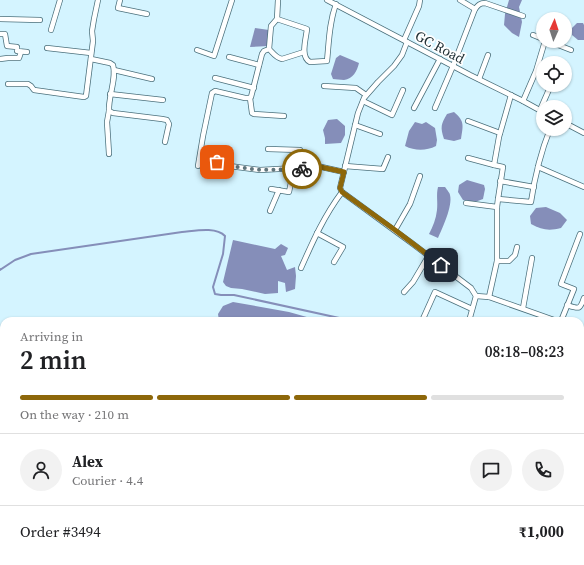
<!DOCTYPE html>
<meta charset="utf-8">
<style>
body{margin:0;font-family:"Source Serif 4",serif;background:#f2f2f2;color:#202124;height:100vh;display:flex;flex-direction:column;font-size:15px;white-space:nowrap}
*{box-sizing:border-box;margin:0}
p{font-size:13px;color:#757577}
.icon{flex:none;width:22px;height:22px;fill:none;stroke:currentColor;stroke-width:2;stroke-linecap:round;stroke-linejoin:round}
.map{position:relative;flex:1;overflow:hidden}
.drawer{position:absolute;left:0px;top:317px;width:584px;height:248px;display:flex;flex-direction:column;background:#fff;border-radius:12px 12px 0 0;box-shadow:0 1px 3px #0004}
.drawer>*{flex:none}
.needle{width:26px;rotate:3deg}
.tools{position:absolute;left:536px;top:12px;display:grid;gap:8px}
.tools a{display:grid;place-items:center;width:36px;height:36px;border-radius:50%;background:#fff;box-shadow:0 1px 3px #0004;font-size:20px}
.pin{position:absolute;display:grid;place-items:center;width:34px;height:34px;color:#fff;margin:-17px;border-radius:8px;box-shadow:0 2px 6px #0006}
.courier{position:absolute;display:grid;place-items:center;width:40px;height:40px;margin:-20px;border:3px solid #8d670a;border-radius:50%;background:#fff;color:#222;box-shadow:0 1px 5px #0007}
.summary em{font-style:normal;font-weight:600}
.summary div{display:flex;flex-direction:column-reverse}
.summary{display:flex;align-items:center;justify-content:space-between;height:68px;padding:0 20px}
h1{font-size:26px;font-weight:600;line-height:30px}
.bar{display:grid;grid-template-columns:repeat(4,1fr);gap:6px 4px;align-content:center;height:48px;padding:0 20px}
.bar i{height:5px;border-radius:3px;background:#e0e0e0}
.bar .current{background:#8d670a}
.bar p{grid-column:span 4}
.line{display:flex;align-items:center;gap:10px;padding:0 20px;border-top:1px solid #e0e0e0}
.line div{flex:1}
.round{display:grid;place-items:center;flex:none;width:42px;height:42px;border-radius:21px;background:#f2f2f2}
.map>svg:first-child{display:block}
.green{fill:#b8d8c8}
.water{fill:#858eb9}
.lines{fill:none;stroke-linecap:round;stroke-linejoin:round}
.stream{stroke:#858eb9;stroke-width:2}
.street-casing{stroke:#4b707c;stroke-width:6}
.street{stroke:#fff;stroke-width:4.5}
.done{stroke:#60757c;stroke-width:4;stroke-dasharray:0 7.2}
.route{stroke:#8d670a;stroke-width:5}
.labels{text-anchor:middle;stroke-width:3.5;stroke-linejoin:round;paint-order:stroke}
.street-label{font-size:14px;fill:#213136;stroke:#fff}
</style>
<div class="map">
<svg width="584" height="565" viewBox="0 0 584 565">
<rect width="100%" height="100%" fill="#d4f4ff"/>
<!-- green -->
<polygon class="green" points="584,509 584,565 565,565 566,561 580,561 580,521"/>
<!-- water -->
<g class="water">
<polygon points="509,0 522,0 519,7 522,22 519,37 512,33 504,25 505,14"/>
<polygon points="577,23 583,23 584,25 584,40 578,40 572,35 572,28"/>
<polygon points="255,28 269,30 269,46 250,47"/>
<path d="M340,55L359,63C357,71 353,79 344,80C340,80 336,79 333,79L331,74L336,58Z"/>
<path d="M454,112C465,121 463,126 461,139L454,141L444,139C440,127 441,124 447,114Z"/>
<polygon points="337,119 345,126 345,135 341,143 325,144 325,138 323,130 328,120"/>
<path d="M415,122L422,124L426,122L435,128L437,140L436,146C426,151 415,151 405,146L409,131Z"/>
<polygon points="467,180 484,185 485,189 483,199 475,202 463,200 458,192 459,185"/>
<path d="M438,187H445C447,190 450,193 450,195C453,206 442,229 438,238L429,234C433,226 436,219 437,210C438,202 436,195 438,187Z"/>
<path d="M546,207L560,213L567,220L561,228C549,231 542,230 531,224L530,216L536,208Z"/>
<polygon points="233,240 275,249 281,244 288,248 285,255 281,256 287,270 295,267 296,276 295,289 286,292 285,283 278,281 278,293 265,294 242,289 231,288 226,286 223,282"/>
<polygon points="233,302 289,312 321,321 219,321 218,314 223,306"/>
<polygon points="0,355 1,355 4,382 4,427 0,427"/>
</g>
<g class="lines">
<!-- stream -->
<g class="stream">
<path d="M0,269V270L15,260L31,254L182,232C194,231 216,226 225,236L223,254L213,287L215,294L221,295H234L353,321"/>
<polyline points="141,561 141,565"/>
</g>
<!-- street casing -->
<g class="street-casing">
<g id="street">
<polyline points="120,0 118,8 147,14"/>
<polyline points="327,0 470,75 523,101 543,112"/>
<polyline points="460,0 475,9"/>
<polyline points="0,19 40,20"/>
<path d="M277,19L307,29C306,39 300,57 310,62L327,61C329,42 329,23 336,4"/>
<polyline points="51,30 60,0"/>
<polyline points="0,34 5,34 7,46 17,47 17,51 27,52"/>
<polyline points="533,35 543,39"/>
<polyline points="404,40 419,6 420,0"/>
<polyline points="548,41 571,50"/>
<polyline points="407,42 402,55 394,66 378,82 364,98 358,113 340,188 342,192 413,244 471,288 476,296 469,321"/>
<polyline points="47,48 91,53"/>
<path d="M269,49C273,53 276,58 282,59L304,52"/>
<polyline points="197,50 214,56 232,0"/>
<polyline points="229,57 259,65"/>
<polyline points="0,59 8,58 19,58 21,52"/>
<path d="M91,59L110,63L113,65C117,78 108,97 109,111L113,113L162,119L167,120L169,124L165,142"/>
<polyline points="114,70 152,79"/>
<polyline points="215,78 254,88"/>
<polyline points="479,79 488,55"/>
<polyline points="8,84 28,84 31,86 34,90 84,97 86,96 93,41 92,31 94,19 98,0"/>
<polyline points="324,86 356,88 366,95"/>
<polyline points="110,94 163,100"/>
<polyline points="250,98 252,113 254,114 284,116"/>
<polyline points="363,101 392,115 403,90"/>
<polyline points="523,101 536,71 545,41"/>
<polyline points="414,108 440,59"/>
<path d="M435,108L453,66L475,9C478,5 480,3 485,3L523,16"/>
<polyline points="540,110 551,85"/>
<polyline points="109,111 107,122 109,154"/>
<polyline points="468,121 500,133"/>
<polyline points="565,123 584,133"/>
<polyline points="355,125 380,134"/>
<polyline points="268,149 300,150 299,168"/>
<polyline points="217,151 217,162 222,165 260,170 296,168 315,170 317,166 344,172"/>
<polyline points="468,158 494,165 503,167 498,199"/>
<polyline points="494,165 499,137 511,95"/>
<polyline points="198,166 203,136 212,93 215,91 245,98 249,98 251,97 262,54 264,51 269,49 271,26 277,19 278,0"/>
<polyline points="345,166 383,169 388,157"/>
<polyline points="538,167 584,187"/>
<polyline points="500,181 534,187"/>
<polyline points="271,189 289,192 294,168"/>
<polyline points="466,203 497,207 497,261 489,297"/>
<path d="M497,207L498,199L531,202C535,175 540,154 550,129"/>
<polyline points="270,211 279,190"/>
<polyline points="395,230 410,204 420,176"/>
<polyline points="317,233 343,247 334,262"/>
<polyline points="497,261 509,261 515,255 517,247"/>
<path d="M301,268C313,241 324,216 342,192"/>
<polyline points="404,292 413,282 429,255"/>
<polyline points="476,296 489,297 557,321"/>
<path d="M567,305C579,309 580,310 584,298"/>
<polyline points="523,308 532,258"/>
<polyline points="422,321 435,292 472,309"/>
<polyline points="561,321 574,289 561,284 580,234"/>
<polyline points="580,335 584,336"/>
<polyline points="0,352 4,352"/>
<polyline points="580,367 584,368"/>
<polyline points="580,399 584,400"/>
<polyline points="580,432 583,431"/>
<polyline points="580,477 584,478"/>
<polyline points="580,516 584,504"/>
<polyline points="463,561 463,562 479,565"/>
<polyline points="541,561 551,565"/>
<polyline points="411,565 412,561"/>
<polyline points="518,565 519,561"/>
<polyline points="563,565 565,561"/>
</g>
</g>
<!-- street -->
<use href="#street" class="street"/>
</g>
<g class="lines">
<!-- done -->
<polyline class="done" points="217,162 222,165 260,170 302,169"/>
<!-- route -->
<polyline class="route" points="302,169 315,170 316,166 344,172 340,188 342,192 395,230 441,265"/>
</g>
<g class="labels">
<!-- street labels -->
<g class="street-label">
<text transform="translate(440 47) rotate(28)" y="5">GC Road</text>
</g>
</g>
</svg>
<div class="tools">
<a><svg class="needle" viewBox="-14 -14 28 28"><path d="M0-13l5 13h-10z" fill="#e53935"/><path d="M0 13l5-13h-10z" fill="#757577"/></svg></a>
<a><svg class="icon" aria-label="locate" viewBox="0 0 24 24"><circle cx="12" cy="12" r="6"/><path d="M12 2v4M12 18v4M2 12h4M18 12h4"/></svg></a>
<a><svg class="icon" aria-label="layers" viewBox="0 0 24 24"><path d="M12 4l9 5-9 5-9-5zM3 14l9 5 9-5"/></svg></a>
</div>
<div class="pin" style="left:217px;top:162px;background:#ea580c"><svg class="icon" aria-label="bag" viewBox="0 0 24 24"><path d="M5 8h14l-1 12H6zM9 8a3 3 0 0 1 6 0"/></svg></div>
<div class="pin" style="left:441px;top:265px;background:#1f2937"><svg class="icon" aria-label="home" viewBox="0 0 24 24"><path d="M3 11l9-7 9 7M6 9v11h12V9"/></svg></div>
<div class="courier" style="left:302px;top:169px"><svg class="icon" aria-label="bike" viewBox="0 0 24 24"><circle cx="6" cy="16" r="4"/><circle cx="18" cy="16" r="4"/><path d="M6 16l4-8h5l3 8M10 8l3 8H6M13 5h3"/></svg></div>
<section class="drawer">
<div class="summary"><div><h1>2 min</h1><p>Arriving in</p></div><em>08:18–08:23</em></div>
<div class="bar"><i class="current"></i><i class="current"></i><i class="current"></i><i></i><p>On the way · 210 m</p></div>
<div class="line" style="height:72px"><a class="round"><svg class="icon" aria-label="person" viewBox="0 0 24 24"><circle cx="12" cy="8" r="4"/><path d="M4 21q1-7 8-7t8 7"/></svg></a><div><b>Alex</b><p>Courier · 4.4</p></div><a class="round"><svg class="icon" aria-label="chat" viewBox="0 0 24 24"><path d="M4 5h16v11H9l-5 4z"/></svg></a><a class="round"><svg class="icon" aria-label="phone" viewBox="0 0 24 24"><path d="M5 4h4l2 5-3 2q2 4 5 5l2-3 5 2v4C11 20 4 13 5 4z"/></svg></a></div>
<div class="line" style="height:52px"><div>Order #3494</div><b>₹1,000</b></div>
</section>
</div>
